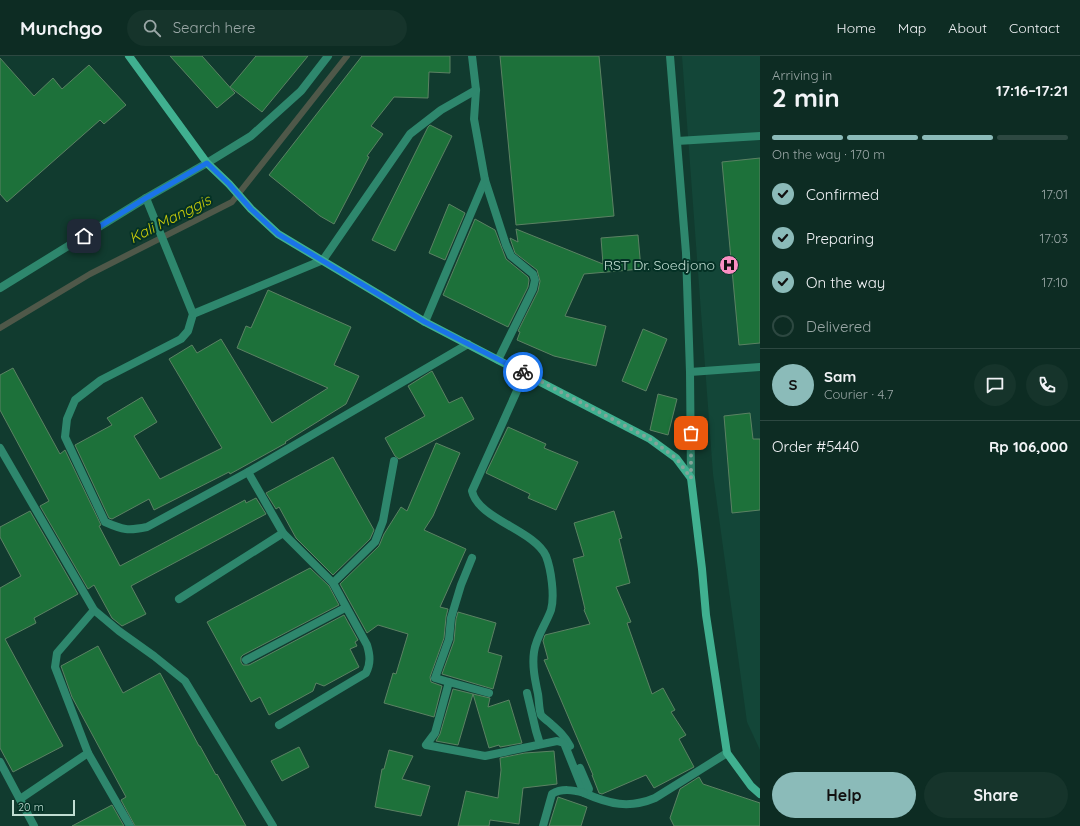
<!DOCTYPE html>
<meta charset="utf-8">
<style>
body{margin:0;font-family:Quicksand,sans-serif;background:#16342b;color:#f1f3f6;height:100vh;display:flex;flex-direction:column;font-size:15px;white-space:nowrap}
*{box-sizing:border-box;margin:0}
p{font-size:13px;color:#9aa7a6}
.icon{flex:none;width:22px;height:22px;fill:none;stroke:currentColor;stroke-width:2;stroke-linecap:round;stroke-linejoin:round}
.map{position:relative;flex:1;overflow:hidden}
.side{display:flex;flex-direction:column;background:#0d2c23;width:320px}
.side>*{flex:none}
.scale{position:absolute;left:12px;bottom:10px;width:63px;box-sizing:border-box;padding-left:4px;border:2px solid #c1ddd2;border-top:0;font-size:11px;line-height:14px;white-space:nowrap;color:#c1ddd2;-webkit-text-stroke:3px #043125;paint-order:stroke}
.pin{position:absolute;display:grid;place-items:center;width:34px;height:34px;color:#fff;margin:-17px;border-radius:8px;box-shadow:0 2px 6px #0006}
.courier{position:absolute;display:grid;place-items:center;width:40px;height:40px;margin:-20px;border:3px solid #1a73e8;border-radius:50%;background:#fff;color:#222;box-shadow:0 1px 5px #0007}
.summary em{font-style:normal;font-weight:700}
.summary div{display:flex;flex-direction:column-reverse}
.summary{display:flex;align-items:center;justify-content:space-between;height:68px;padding:0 12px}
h1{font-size:26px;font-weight:700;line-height:30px}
.bar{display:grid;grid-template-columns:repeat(4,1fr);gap:6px 4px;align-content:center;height:48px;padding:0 12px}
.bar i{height:5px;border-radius:3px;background:#2d4841}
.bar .selected{background:#8bbbb9}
.bar p{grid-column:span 4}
.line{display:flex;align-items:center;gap:10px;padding:0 12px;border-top:1px solid #2d4841}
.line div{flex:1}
.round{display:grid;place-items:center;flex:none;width:42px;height:42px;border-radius:21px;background:#16342b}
ol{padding:0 12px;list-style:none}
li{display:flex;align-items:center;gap:12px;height:44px}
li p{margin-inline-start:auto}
li .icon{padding:4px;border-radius:50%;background:#8bbbb9;color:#111;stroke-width:4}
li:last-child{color:#9aa7a6}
li i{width:22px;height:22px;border:2px solid #2d4841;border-radius:50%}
.button{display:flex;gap:8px;margin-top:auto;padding:8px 12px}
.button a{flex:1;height:46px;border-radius:24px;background:#8bbbb9;color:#111;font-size:16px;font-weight:700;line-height:46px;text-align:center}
.button a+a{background:#16342b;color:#f1f3f6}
header{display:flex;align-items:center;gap:24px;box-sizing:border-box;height:56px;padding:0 20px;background:#0d2c23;border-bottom:1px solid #2d4841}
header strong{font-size:19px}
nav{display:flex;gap:22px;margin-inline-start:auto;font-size:14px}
.search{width:280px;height:36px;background:#16342b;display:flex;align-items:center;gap:10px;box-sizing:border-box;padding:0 14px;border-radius:22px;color:#9aa7a6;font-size:15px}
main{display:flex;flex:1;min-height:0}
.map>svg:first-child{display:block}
.built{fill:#134638}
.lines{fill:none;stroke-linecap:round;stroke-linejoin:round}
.stream{stroke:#4f5849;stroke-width:6}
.building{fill:#1d713a;stroke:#5b8263}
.lane{stroke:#2e876d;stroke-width:8}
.street{stroke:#2e876d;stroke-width:8}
.secondary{stroke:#40b090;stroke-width:8}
.done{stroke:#83a499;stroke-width:4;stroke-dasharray:0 7.2}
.route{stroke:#1a73e8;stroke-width:5}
.labels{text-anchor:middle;stroke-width:4;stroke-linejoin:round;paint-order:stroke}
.poi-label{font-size:14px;fill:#c1ddd2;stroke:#043125;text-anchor:end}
.water-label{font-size:15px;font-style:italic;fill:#c8ca0a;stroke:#043125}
</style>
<header>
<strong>Munchgo</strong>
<div class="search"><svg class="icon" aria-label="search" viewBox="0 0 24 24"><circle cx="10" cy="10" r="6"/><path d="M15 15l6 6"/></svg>Search here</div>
<nav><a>Home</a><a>Map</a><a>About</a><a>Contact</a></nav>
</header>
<main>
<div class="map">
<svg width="760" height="770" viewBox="0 0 760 770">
<rect width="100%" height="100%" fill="#113b2f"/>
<!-- built -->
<polygon class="built" points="682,0 760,0 760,694 747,666 713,418"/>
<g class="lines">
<!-- stream -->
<polyline class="stream" points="0,272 90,218 232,146 347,0"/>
</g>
<!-- building -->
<g class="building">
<polygon points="170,0 202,0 235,37 217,52"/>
<polygon points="256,0 308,0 262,56 230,31"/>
<polygon points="362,0 450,0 450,17 429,16 428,42 394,41 371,70 383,78 367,100 369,101 334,168 320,160 269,119"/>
<polygon points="500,0 599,0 614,160 516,169"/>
<polygon points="0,2 34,40 53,22 62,33 89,9 126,49 104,68 100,64 7,146 0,138"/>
<polygon points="430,69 452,80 395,195 372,184 428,71"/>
<polygon points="760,102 760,287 739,289 722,106"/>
<polygon points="449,148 465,157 445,204 429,197"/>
<polygon points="475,163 495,174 506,203 528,221 529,224 528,231 508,271 443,239"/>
<polygon points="516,173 603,208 601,182 638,179 641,213 584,218 565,260 606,270 596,310 554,300 517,284 520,276 518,275 538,235 540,225 537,214 515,197 510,182 518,186"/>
<polygon points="268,234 351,271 334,309 359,320 346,348 285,386 286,387 230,418 229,416 154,454 149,443 112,463 109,462 75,389 112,369 107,362 142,341 157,366 134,380 160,423 222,392 169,303 192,289 197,297 221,283 272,367 328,332 237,292 246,270 251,272"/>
<polygon points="643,273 667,283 646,335 622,325"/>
<polygon points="13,312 60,398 65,394 101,469 99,470 120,510 245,444 246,447 256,442 266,458 131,530 146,558 122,570 112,562 94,529 88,533 40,450 49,445 0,354 0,319"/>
<polygon points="432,315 449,347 462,341 474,363 399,403 395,400 385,382 425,360 408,330"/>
<polygon points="658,338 677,343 668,379 650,374"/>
<polygon points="750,357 753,383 760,383 760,454 732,457 724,360"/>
<polygon points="508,371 546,388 544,392 578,406 556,454 528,442 530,438 486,417"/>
<polygon points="436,387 460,397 433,460 424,474 466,493 440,551 448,553 446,561 444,582 430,621 431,626 442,630 434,661 384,647 393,617 396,618 408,578 378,569 367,577 340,528 379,490 384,478 401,451 407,455"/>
<polygon points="333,401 374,474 370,483 333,519 296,482 279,451 276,453 266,437"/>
<polygon points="30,455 78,538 34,562 36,567 5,583 63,690 13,716 0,692 0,532 21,520 0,481 0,471"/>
<polygon points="614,455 622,482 619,483 630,527 616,531 631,566 627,567 652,638 663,632 675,654 671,656 686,679 679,683 694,711 654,732 646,719 602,738 599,737 592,719 593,719 544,604 548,603 543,585 545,579 590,568 584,554 585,553 573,503 584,500 574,467"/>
<polygon points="310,512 329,530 339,549 243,599 241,601 241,606 243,609 249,609 344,559 358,584 355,586 357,590 350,593 359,611 324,630 316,627 313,635 269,659 260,641 251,646 207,566"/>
<polygon points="458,556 496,567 488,596 502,600 493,633 442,618 454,585 456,563"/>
<polygon points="98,590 123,637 160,617 199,690 200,690 216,719 217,718 246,770 135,770 121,744 126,741 72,641 61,610"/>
<polygon points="453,633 473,638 458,689 436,685 440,678"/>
<polygon points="473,638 490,642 488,651 509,644 522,687 500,691 499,689 489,692"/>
<polygon points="299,691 309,711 282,725 271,705"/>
<polygon points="389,694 413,700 402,723 430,730 421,760 375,751 382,713 384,713"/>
<polygon points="554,695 557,728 523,732 519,768 490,764 489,770 458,770 466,735 498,742 501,714 500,702 525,697"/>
<polygon points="699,721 703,728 760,747 760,770 674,770 670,762 680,733"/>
<polygon points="558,741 587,751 581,770 549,770"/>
<polygon points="112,749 124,770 72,770"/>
</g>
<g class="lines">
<!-- lane -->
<g class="lane">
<path d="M146,142L193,258L188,275L181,283L101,324L75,344L67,363L65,381L105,466C123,474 128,475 147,471L248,416L468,288"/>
<polyline points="193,258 323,204"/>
<polyline points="0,392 94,554 57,597 55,611 88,697 20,743"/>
<polyline points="283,477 333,527 375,486 383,465 394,405"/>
<polyline points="179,543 283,477 248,416"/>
<polyline points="94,554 119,575 154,600 185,625 273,770"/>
<polyline points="246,604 345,552"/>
<path d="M279,669L366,617C371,607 370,599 367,589L333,527"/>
<polyline points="88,697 130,770"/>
<polyline points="0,706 34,770"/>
</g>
<!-- street -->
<g class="street">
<polyline points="472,0 476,34 474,63 485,124 506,189 511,200 533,218 535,224 533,233 498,304"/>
<polyline points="670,0 686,197 690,316 691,422"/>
<polyline points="677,85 760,80"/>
<polyline points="323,204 410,78 441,54 476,34"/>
<polyline points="0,232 146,142 207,107 251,80 301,35 328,0"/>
<polyline points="425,266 485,124"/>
<polyline points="690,316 760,311"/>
<path d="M525,317L472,435C478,463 534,474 546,500C551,513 555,540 551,554C546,568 536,581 534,596C532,610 535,624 538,638C539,644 539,654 541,659C543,662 548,665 550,667C558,674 565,680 570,690"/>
<path d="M472,502L461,529L451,562L449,583L435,622L449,626L435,677L426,689L485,700L557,685L564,687L584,737C609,748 629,753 655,742L727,697"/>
<polyline points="449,626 489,637"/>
<polyline points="527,637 536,675 540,688"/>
<polyline points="580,712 589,733 587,738"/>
<path d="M543,770L552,738C562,732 573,734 584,737"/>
</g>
<!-- secondary -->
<polyline class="secondary" points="129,0 207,107 229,128 251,153 278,178 425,266 650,383 676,402 691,422 702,513 706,559 727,697 751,730 760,738"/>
</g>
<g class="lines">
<!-- done -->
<polyline class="done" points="523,316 650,383 676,402 691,422 691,377"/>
<!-- route -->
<polyline class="route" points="84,180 146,142 207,107 229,128 251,153 278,178 425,266 523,316"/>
</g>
<!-- icons -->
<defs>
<g id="hospital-disc" transform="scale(1)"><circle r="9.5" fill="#fb8fc3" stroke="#043125"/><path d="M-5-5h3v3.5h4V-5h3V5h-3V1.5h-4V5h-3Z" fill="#111"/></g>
</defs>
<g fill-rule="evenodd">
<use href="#hospital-disc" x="729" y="209"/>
</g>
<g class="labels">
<!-- poi labels -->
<g class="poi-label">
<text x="715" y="214">RST Dr. Soedjono</text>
</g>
<!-- water labels -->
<g class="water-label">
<text transform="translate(170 163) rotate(-27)" y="5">Kali Manggis</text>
</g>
</g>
</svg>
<div class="scale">20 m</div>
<div class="pin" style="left:691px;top:377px;background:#ea580c"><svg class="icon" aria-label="bag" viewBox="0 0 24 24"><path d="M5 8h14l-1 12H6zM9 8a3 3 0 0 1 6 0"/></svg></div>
<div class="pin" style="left:84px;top:180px;background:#1f2937"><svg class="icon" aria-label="home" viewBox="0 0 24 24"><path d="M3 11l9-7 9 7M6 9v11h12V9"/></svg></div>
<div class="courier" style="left:523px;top:316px"><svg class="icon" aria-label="bike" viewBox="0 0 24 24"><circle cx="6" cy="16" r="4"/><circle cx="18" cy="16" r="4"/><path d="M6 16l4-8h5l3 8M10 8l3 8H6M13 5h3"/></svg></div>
</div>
<section class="side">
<div class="summary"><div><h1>2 min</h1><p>Arriving in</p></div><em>17:16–17:21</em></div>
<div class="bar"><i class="selected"></i><i class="selected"></i><i class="selected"></i><i></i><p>On the way · 170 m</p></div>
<ol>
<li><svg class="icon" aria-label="check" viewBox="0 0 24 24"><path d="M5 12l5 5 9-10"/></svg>Confirmed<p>17:01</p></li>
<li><svg class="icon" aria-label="check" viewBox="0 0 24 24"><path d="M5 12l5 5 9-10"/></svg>Preparing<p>17:03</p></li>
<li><svg class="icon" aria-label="check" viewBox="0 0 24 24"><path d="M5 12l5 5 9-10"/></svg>On the way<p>17:10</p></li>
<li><i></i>Delivered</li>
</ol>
<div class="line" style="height:72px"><b class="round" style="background:#8bbbb9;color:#111">S</b><div><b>Sam</b><p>Courier · 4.7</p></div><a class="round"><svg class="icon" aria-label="chat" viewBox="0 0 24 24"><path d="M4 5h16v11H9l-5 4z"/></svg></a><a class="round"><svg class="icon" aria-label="phone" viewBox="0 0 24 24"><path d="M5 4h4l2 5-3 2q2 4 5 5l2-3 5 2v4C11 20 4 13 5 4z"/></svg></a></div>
<div class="line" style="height:52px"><div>Order #5440</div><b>Rp 106,000</b></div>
<div class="button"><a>Help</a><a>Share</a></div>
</section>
</main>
